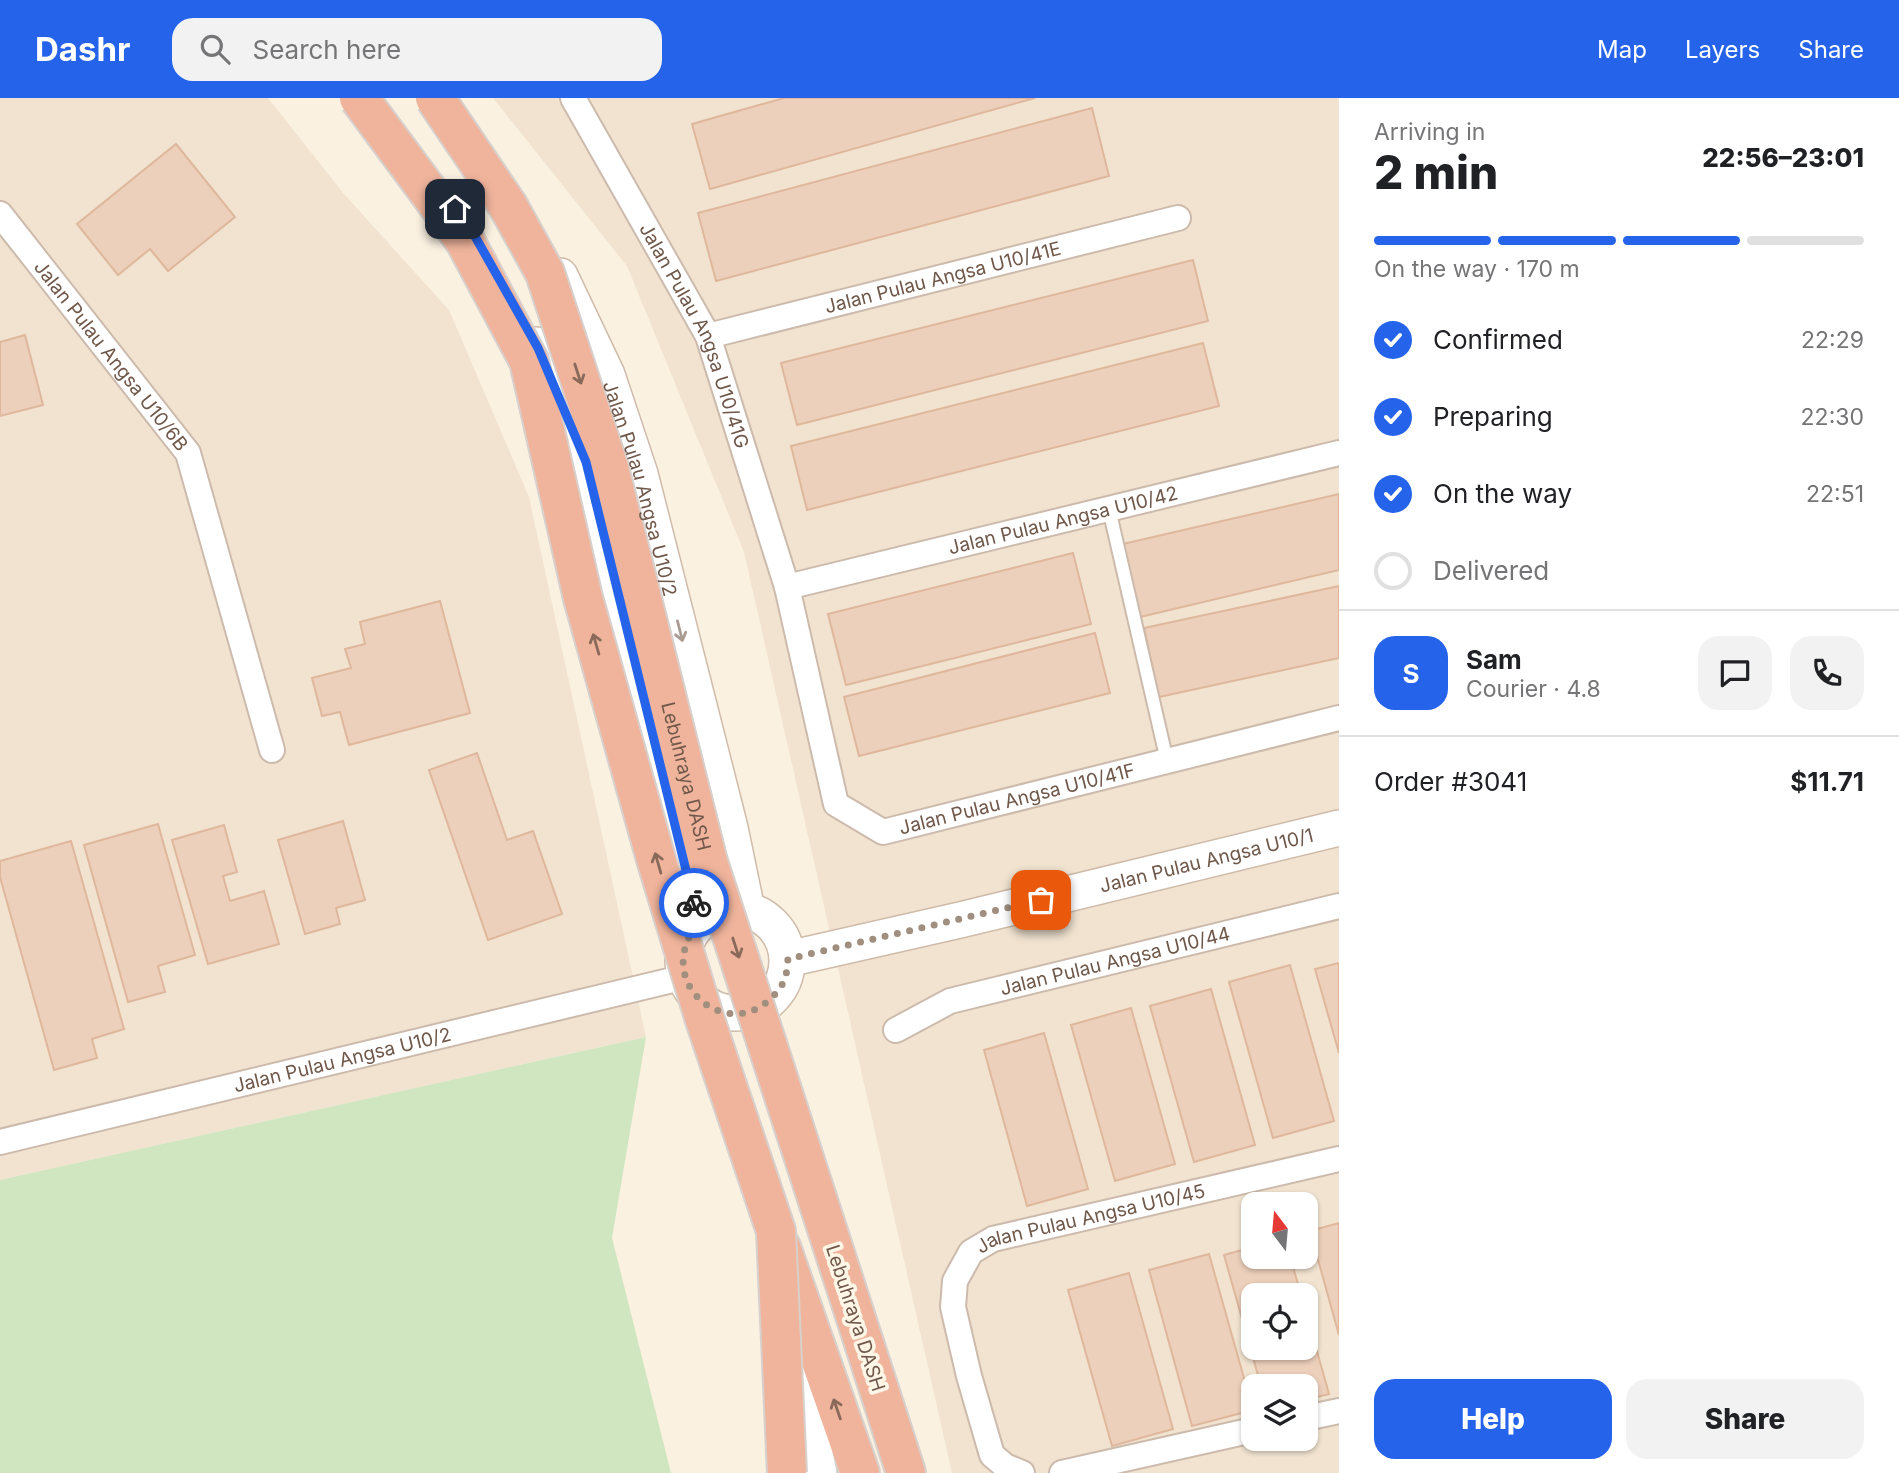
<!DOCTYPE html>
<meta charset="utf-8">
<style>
body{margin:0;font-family:Inter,sans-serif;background:#f2f2f2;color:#202124;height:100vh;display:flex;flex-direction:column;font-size:26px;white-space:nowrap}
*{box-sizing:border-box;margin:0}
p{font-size:23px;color:#757577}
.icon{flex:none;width:38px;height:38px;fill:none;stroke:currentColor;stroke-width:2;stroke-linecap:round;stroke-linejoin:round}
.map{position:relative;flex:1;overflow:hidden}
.panel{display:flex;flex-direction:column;background:#fff;width:560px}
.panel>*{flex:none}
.needle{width:46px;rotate:344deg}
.controls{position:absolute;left:1241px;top:1094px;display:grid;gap:14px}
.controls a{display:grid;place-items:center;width:77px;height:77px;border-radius:14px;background:#fff;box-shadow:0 2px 5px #0004;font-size:35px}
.pin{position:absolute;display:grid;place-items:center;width:60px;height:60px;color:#fff;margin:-30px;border-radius:14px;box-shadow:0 4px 10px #0006}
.courier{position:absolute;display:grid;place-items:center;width:70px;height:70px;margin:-35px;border:5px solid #2563eb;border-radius:50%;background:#fff;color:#222;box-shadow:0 2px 9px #0007}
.headline em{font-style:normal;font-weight:800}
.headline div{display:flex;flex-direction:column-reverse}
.headline{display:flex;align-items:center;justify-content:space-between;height:119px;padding:0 35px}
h1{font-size:46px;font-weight:800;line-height:52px}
.bar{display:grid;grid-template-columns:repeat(4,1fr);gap:10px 7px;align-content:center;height:84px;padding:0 35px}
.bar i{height:9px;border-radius:5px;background:#e0e0e0}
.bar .on{background:#2563eb}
.bar p{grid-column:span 4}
.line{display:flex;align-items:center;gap:18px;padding:0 35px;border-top:2px solid #e0e0e0}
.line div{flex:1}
.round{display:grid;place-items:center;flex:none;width:74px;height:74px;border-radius:21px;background:#f2f2f2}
ol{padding:0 35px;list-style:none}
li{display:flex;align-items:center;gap:21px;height:77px}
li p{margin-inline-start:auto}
li .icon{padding:7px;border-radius:50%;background:#2563eb;color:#fff;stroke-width:4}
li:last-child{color:#757577}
li i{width:38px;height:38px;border:4px solid #e0e0e0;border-radius:50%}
.action{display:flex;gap:14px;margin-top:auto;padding:14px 35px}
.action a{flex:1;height:80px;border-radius:21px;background:#2563eb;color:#fff;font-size:28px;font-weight:800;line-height:80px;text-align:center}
.action a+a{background:#f2f2f2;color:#202124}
header{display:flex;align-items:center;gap:42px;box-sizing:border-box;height:98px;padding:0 35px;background:#2563eb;color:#fff}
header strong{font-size:33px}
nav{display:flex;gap:38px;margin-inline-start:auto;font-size:24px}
.search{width:490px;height:63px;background:#f2f2f2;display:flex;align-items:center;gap:18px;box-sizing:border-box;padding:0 24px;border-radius:21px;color:#757577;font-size:26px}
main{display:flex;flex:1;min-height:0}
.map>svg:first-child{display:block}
.residential{fill:#f1e3d0;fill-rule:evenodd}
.green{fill:#cfe6c1}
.building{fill:#edd0bb;stroke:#deb79d;stroke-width:2}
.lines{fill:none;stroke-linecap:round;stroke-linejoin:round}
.lane-casing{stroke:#ccbbac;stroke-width:16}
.street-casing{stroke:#ccbbac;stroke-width:28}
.secondary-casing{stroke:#cfbba9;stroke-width:38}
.highway-casing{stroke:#d7d0cc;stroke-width:42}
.lane{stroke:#fff;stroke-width:12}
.street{stroke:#fff;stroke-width:24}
.secondary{stroke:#fff;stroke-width:35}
.highway{stroke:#f0b49c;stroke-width:38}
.highway-bridge-casing{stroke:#d7d0cc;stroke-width:42;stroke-linecap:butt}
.highway-bridge{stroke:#f0b49c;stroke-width:38}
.oneway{stroke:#896a5a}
.oneway2{stroke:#a99b92}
.done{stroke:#a08e7f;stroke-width:7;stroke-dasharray:0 12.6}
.route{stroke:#2563eb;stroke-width:9}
.labels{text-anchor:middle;stroke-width:7;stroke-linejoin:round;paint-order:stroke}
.street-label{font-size:19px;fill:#6f584a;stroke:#fdf5e6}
</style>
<header>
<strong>Dashr</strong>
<div class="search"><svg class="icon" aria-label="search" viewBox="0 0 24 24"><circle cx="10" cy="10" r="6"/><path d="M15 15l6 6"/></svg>Search here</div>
<nav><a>Map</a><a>Layers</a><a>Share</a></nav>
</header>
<main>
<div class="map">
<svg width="1339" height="1375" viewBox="0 0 1339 1375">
<rect width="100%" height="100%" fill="#faf1e1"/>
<!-- residential -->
<g class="residential">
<polygon points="0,0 268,0 344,96 449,212 529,399 646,939 0,1082"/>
<path d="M493,0H1339V1375H952L744,454L627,168ZM1253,1106H1306V1158H1253ZM1253,1197H1306V1250H1253ZM1253,1288H1306V1340H1253Z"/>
</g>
<!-- green -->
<polygon class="green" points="646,939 612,1140 671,1375 0,1375 0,1082"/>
<!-- building -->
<g class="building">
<polygon points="784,0 1035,0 710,91 692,26"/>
<polygon points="1092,10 1109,78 716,183 698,115"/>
<polygon points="176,46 235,119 168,173 150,151 118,177 77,126"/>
<polygon points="1193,162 1208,223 797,327 781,265"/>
<polygon points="25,237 43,307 0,318 0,244"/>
<polygon points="1203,245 1219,308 807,412 791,348"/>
<polygon points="1339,396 1339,472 1140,519 1123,446"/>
<polygon points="1073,455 1091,526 846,587 828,516"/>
<polygon points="1339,488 1339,560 1159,599 1144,530"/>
<polygon points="440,503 470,615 349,647 340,614 322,618 312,580 351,570 345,551 365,546 360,524"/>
<polygon points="1095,535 1110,595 859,658 844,599"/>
<polygon points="477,655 507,742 533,733 562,816 488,842 429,672"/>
<polygon points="343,723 365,802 336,810 340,826 305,836 278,742"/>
<polygon points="158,726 195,857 158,868 165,894 128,904 84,747"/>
<polygon points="224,727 237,774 223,778 230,803 264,793 279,846 208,866 172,742"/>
<polygon points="71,743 124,931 92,941 97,960 54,972 0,779 0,763"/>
<polygon points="1339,865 1339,955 1315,871"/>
<polygon points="1290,867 1334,1023 1273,1040 1229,884"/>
<polygon points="1211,891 1255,1047 1194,1064 1150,908"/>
<polygon points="1131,910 1175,1066 1115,1083 1071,927"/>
<polygon points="1044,935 1088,1091 1027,1108 984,952"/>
<polygon points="1339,1125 1339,1237 1310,1133"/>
<polygon points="1253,1149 1253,1158 1290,1158 1301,1197 1253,1197 1253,1250 1306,1250 1306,1214 1329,1296 1306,1302 1306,1288 1261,1288 1224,1157"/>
<polygon points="1209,1156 1253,1312 1192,1328 1149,1172"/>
<polygon points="1129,1175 1173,1331 1112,1348 1068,1192"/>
</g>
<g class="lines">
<!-- lane casing -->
<g class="lane-casing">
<polyline id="lane" points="1109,411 1167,663"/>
</g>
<!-- street casing -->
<g class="street-casing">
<g id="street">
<path id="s1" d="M573,0L708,238L787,489L836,706L883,734L1339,620"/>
<path id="s2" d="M0,116L188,355L272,652"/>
<path id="s3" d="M708,238L1178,120"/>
<path id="s4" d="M787,489L1339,355"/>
<path id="s5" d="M896,932L950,903L1339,808"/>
<path id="s6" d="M0,1044L685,879"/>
<polyline points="1306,1320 1339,1313"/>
<path id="s7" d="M1022,1375L1005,1368L992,1357L969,1278L953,1209L955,1183L971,1154L993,1141L1339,1061"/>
<polyline points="1062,1375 1253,1332"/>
</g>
</g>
<!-- secondary casing -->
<g class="secondary-casing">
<g id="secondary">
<path id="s8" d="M560,178L607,277L640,376L730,730L747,812"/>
<polyline points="536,247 586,364 699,825"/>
<circle cx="735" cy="863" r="52"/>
<path id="s9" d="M788,861L960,822L1339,730"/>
<polyline points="793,1255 819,1375"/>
</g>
</g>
<!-- highway casing -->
<g class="highway-casing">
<g id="highway">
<polyline points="781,1149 860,1375"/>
<polyline points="865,1248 906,1375"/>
</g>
</g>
<!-- lane -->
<use href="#lane" class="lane"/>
<!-- street -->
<use href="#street" class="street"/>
<!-- secondary -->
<use href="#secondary" class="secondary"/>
<!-- highway -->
<use href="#highway" class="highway"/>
<!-- highway-bridge casing -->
<g class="highway-bridge-casing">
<g id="highway-bridge">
<polyline points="359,0 465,143 529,263 583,500 656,761 705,922 776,1133 787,1375"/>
<path id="s10" d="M435,0L508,108L545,175L609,370L708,764L865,1248"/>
</g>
</g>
<!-- highway-bridge -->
<use href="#highway-bridge" class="highway-bridge"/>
</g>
<!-- one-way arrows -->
<defs><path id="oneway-shaft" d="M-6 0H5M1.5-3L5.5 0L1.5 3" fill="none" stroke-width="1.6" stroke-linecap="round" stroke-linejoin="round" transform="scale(1.75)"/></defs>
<g class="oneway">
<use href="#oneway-shaft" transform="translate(578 276) rotate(72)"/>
<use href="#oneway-shaft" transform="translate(596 546) rotate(-106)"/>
<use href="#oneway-shaft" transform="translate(658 765) rotate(-106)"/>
<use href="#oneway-shaft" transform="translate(736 850) rotate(72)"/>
<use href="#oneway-shaft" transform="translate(837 1311) rotate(-109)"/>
</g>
<use class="oneway2" href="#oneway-shaft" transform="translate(680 533) rotate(76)"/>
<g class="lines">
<!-- done -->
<path class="done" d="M694,805L698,825C651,885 727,945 771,900C778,894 783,887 786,877C787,872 787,866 788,861L1041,802"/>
<!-- route -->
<polyline class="route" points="455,111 472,133 538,250 586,364 694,805"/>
</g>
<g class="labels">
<!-- street labels -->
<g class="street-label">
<text dy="7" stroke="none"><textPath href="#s3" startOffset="242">Jalan Pulau Angsa U10/41E</textPath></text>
<text dy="7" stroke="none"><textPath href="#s1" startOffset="268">Jalan Pulau Angsa U10/41G</textPath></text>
<text dy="7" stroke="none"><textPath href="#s2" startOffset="180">Jalan Pulau Angsa U10/6B</textPath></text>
<text dy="7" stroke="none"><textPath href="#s8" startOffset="228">Jalan Pulau Angsa U10/2</textPath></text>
<text dy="7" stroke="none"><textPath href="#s4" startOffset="284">Jalan Pulau Angsa U10/42</textPath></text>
<text dy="7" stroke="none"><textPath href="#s10" startOffset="730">Lebuhraya DASH</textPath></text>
<text dy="7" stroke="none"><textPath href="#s1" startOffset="952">Jalan Pulau Angsa U10/41F</textPath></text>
<text dy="7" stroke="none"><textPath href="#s9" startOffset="430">Jalan Pulau Angsa U10/1</textPath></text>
<text dy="7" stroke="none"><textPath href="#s5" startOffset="231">Jalan Pulau Angsa U10/44</textPath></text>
<text dy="7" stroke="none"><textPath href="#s6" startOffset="352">Jalan Pulau Angsa U10/2</textPath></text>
<text dy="7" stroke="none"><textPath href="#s7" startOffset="373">Jalan Pulau Angsa U10/45</textPath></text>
<text transform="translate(856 1220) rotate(72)" y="7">Lebuhraya DASH</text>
</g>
</g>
</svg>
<div class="controls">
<a><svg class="needle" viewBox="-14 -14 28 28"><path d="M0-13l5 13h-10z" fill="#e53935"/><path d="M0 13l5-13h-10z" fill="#757577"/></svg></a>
<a><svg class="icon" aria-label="locate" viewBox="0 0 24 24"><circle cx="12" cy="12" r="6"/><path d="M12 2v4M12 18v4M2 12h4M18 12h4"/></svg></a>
<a><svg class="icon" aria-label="layers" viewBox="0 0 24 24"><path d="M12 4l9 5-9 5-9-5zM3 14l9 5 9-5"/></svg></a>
</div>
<div class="pin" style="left:1041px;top:802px;background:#ea580c"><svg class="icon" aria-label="bag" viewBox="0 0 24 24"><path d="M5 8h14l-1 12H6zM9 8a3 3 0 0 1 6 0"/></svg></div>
<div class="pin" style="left:455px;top:111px;background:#1f2937"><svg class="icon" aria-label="home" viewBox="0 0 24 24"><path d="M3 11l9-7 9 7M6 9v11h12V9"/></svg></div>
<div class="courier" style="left:694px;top:805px"><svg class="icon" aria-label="bike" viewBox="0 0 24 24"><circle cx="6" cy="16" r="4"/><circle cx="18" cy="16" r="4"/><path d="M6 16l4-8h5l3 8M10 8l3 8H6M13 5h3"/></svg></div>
</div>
<section class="panel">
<div class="headline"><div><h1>2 min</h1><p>Arriving in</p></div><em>22:56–23:01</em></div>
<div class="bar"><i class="on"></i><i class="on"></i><i class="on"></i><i></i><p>On the way · 170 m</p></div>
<ol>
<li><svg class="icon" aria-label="check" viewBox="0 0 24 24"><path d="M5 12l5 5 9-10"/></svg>Confirmed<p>22:29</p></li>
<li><svg class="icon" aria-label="check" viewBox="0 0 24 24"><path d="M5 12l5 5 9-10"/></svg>Preparing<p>22:30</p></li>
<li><svg class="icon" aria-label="check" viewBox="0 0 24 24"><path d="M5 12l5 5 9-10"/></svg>On the way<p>22:51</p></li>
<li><i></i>Delivered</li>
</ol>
<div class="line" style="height:126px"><b class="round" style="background:#2563eb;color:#fff">S</b><div><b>Sam</b><p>Courier · 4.8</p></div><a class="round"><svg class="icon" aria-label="chat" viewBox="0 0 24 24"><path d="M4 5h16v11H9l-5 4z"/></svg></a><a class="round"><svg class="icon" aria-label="phone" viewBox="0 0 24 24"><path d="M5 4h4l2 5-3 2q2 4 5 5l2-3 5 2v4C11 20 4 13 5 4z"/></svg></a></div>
<div class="line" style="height:91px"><div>Order #3041</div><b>$11.71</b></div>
<div class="action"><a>Help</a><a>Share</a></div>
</section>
</main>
